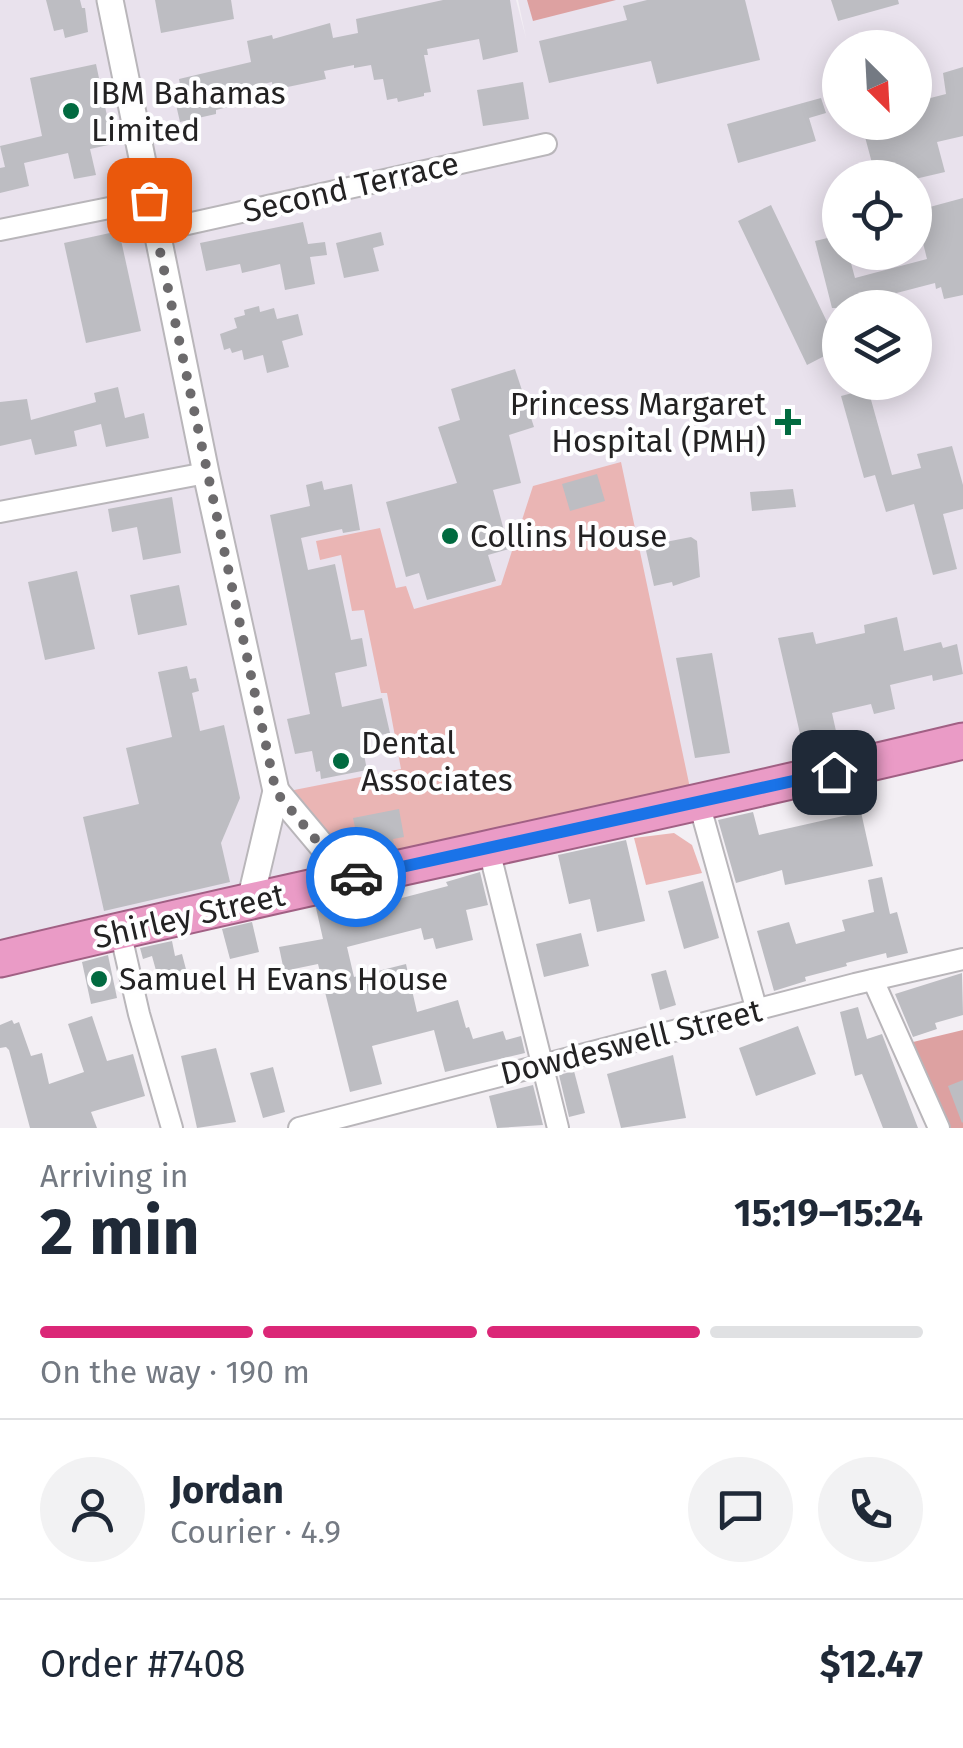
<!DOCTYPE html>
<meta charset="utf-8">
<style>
body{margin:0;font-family:"Fira Sans",sans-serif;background:#f2f2f3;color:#1f2937;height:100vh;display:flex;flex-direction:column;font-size:38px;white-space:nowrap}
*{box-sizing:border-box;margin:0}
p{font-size:32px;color:#747a83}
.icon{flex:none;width:55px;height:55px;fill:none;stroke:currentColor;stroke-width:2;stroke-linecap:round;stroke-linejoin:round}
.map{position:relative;height:1128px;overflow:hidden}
.panel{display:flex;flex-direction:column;background:#fff;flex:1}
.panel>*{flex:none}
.needle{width:65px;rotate:156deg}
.controls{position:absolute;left:822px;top:30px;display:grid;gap:20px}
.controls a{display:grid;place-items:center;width:110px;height:110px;border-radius:50%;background:#fff;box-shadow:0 5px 25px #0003;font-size:50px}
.pin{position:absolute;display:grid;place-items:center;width:85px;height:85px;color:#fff;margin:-42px;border-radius:20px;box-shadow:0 5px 15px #0006}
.courier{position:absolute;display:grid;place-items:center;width:100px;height:100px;margin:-50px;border:8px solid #1a73e8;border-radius:50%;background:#fff;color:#222;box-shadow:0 2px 12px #0007}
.summary em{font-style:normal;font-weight:700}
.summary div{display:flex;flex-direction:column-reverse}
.summary{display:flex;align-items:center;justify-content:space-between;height:170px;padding:0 40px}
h1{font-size:65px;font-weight:700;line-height:75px}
.bar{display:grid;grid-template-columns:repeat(4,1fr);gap:15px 10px;align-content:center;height:120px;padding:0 40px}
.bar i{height:12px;border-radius:8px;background:#e0e1e3}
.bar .on{background:#db2777}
.bar p{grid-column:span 4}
.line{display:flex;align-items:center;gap:25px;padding:0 40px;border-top:2px solid #e0e1e3}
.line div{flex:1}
.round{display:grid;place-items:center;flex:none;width:105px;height:105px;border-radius:52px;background:#f2f2f3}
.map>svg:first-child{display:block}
.built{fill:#e9e2ed;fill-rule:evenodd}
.green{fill:#eab5b4}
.forest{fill:#dda1a1}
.building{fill:#bdbdc2}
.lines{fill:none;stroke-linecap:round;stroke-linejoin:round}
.minor-casing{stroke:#b9b6ba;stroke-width:24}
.tertiary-casing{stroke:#b9b6ba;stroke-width:29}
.trunk-casing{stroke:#a16084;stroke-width:39}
.minor{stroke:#fff;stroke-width:20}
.tertiary{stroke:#fff;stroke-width:25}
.trunk{stroke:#ea9bc6;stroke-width:35}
.done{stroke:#6c6a6c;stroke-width:10;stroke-dasharray:0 18}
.route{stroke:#1a73e8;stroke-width:12}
.poi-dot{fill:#016a40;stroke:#fefeff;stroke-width:4}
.labels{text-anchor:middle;stroke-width:8;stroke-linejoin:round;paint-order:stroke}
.poi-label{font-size:32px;fill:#232223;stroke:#fefeff;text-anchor:start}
.street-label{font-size:32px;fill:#232223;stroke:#fefeff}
</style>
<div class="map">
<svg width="963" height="1128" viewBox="0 0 963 1128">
<rect width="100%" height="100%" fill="#f3eff4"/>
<!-- built -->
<path class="built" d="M0,0H516L526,38L518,0H963V730L0,952ZM840,48H915V122H840ZM840,178H915V252H840ZM840,308H915V382H840Z"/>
<!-- green -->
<g class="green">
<polygon points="621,462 690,788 350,869 289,791 401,769 387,693 381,693 364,610 352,611 341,555 320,560 316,541 380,528 396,588 406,586 414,609 501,585 533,486"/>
<polygon points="674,833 692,845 702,873 646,885 634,838"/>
</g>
<!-- forest -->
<g class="forest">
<polygon points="527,0 616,0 533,21"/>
<polygon points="963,1030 963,1128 950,1128 913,1042"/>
</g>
<!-- building -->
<g class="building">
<polygon points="46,0 80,0 82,8 85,8 88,32 65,38 63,29 54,31"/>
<polygon points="155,0 231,0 234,19 161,33"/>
<polygon points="443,0 510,0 518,52 483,60 479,39 427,49 428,55 424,55 431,92 424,93 424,96 398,102 397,98 387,100 383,79 374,80 371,65 354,68 354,65 324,71 326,79 273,90 272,82 233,91 236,105 216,110 216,114 180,122 174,96 182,94 179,79 251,62 247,41 272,35 273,39 330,23 333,38 358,33 356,19"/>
<polygon points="647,0 745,0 760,60 657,84 651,61 549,83 539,41 627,20 623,6"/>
<polygon points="831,0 898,0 899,4 838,21"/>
<polygon points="96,64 113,144 90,149 96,175 74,179 68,153 24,163 29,186 0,193 0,168 5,167 0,146 42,136 30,78"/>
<polygon points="963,67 963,136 937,142 945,172 915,179 876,178 861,122 915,122 915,102 946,94 943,73"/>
<polygon points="523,82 529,119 483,126 477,90"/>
<polygon points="821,98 826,113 809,118 816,141 738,163 727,124"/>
<polygon points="963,198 963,295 944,299 941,287 936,289 935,283 862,302 863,308 832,308 815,241 840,235 840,252 848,252 855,278 927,259 915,211"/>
<polygon points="771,205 829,326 840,322 840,348 807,365 738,221"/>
<polygon points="303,222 308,244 325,242 327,255 310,257 315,284 285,290 280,264 242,273 240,264 206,271 200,243"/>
<polygon points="119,231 141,331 86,343 64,243"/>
<polygon points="381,232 384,245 373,248 379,271 344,278 336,243"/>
<polygon points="259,306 260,312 274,308 277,319 298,314 303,335 282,341 289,367 267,373 263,355 244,360 242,350 232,353 230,348 224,350 220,334 237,328 234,318 245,315 244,310"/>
<polygon points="515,369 534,427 509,435 521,483 493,490 509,549 488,555 496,581 427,600 419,573 406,577 386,502 457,483 438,427 460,420 451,389"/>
<polygon points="118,387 125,418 144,413 149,438 106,447 101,424 74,431 77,446 35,455 31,439 0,446 0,402 27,399 31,420 96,402 94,393"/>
<polygon points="868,389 892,475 921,468 917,454 952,446 963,485 963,509 943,514 957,569 933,575 914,504 886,512 875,475 864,478 841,396"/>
<polygon points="597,474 605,501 570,511 562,484"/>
<polygon points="322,481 324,490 352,484 360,530 343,533 342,529 301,538 308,570 335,564 351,640 362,638 367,666 335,673 342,707 382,698 390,733 361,739 367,770 321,779 320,771 316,772 312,751 295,754 287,719 310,714 270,515 310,506 306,485"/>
<polygon points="793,489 796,507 752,511 750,492"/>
<polygon points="172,497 181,553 143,560 137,527 112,532 108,509"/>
<polygon points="691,537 697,541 700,577 673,586 672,582 654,586 645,546"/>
<polygon points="77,571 95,649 45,660 28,582"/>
<polygon points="179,585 187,625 138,635 130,595"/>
<polygon points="897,617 904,651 941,642 943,648 957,644 963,674 933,681 932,675 890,685 895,709 874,714 871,704 832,713 836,731 801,738 778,638 813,632 816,644 865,633 864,625"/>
<polygon points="712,653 730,753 695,758 676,658"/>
<polygon points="187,666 190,679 196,678 199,691 192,693 200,731 224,725 240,798 221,843 230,882 104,911 83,817 139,804 126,748 172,737 158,672"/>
<polygon points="399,809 404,837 393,839 394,844 371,849 370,844 359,846 353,818"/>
<polygon points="753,812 759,835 861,812 873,866 785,885 782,870 736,883 718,820"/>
<polygon points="626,840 645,921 597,932 590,899 569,904 558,855"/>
<polygon points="480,872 488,905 466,910 473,940 436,949 433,938 424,940 421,928 347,947 354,977 406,964 417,1012 458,1000 466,1028 469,1027 473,1039 503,1031 506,1040 521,1036 525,1053 445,1072 434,1030 372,1046 382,1084 350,1092 318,964 284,971 279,947 323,939 316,908 338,903 340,914 448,886 446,882"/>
<polygon points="882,877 890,914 897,912 908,953 887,958 886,953 846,963 847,966 805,977 806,981 774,991 757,931 789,922 796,944 845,931 842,920 874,912 868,880"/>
<polygon points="703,881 719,938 684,949 668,891"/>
<polygon points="252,922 259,952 230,959 222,929"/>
<polygon points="581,933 589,966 544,977 536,944"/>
<polygon points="172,941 175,956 182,954 188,977 160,985 152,956 143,959 140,948"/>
<polygon points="108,955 117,998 91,1004 82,962"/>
<polygon points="666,970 676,1005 660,1010 651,974"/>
<polygon points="962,973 963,1015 935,1023 937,1029 913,1037 895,994"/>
<polygon points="858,1007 867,1039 882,1034 918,1128 883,1128 862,1074 855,1076 840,1012"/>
<polygon points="92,1016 107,1061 133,1054 145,1096 91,1112 97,1128 30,1128 9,1050 6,1047 0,1048 0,1025 12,1020 14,1024 19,1022 31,1056 42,1053 49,1084 84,1072 68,1024"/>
<polygon points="798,1026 816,1074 756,1096 739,1048"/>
<polygon points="216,1048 236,1122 197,1128 181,1056"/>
<polygon points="673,1055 686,1118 621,1128 607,1074"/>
<polygon points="273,1067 285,1112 263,1118 250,1073"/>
<polygon points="574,1071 585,1113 569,1117 559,1075"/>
<polygon points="963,1080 963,1122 962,1123 948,1086"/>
<polygon points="533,1085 543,1125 497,1128 489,1096"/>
</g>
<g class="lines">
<!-- minor casing -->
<g class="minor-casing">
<g id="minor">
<polyline points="0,230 149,200"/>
<polyline points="156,231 546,144"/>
<polyline points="0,512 206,473"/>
<polyline points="699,803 757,1011"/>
<polyline points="488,846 558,1128"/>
<polyline points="120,931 139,1014 172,1128"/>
<polyline points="873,980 939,1128"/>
<polyline points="299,1128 855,984 963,959"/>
</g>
</g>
<!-- tertiary casing -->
<g class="tertiary-casing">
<g id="tertiary">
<polyline points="110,0 206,473 276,791 250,901"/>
<polyline points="276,791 349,878"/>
</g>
</g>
<!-- trunk casing -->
<g class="trunk-casing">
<path id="trunk" d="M0,959C320,882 643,818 963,741"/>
</g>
<!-- minor -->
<use href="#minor" class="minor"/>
<!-- tertiary -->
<use href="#tertiary" class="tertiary"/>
<!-- trunk -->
<use href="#trunk" class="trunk"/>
</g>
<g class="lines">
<!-- done -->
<polyline class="done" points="149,200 276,792 348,878 356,877"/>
<!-- route -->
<polyline class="route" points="356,877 834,772"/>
</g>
<!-- markers -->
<g class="poi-dot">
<circle cx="71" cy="111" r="10"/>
<path d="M783 407h10v10h10v10h-10v10h-10v-10h-10v-10h10z"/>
<circle cx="450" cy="536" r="10"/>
<circle cx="341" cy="761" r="10"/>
<circle cx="99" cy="979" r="10"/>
</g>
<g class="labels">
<!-- poi labels -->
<g class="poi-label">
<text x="91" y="104">IBM Bahamas<tspan x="91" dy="37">Limited</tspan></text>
<text x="766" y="415" text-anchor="end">Princess Margaret<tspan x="766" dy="37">Hospital (PMH)</tspan></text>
<text x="470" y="547">Collins House</text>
<text x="361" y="754">Dental<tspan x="361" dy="37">Associates</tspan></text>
<text x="119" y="990">Samuel H Evans House</text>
</g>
<!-- street labels -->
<g class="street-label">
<text transform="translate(351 187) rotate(-13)" y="11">Second Terrace</text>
<text transform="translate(189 916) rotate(-13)" y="11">Shirley Street</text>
<text transform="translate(631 1042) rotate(-14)" y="11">Dowdeswell Street</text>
</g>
</g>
</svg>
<div class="controls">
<a><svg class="needle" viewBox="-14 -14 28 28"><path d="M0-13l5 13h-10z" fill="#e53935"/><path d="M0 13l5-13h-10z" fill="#747a83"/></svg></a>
<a><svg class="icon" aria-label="locate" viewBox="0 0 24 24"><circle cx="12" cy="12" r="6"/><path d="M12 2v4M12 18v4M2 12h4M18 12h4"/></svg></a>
<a><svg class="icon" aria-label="layers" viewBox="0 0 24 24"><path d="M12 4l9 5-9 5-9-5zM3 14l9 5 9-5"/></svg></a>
</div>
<div class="pin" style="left:149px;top:200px;background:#ea580c"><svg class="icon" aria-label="bag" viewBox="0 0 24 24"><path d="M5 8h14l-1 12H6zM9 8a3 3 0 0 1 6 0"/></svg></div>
<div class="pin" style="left:834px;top:772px;background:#1f2937"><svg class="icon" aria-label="home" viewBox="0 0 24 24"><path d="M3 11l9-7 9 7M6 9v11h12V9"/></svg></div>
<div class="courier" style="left:356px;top:877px"><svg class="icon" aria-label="car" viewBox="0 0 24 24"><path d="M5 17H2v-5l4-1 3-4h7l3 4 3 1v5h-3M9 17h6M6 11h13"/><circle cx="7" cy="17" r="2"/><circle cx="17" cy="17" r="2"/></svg></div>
</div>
<section class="panel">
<div class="summary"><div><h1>2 min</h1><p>Arriving in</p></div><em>15:19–15:24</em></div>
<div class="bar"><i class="on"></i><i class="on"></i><i class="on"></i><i></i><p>On the way · 190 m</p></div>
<div class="line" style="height:180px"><a class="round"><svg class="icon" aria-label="person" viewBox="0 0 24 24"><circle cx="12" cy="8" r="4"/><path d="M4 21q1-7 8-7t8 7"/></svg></a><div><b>Jordan</b><p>Courier · 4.9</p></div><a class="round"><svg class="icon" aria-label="chat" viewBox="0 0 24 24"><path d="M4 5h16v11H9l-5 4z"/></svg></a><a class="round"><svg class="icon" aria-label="phone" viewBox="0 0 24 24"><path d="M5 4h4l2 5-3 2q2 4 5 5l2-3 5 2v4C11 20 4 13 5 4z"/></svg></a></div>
<div class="line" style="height:130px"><div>Order #7408</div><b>$12.47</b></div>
</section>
